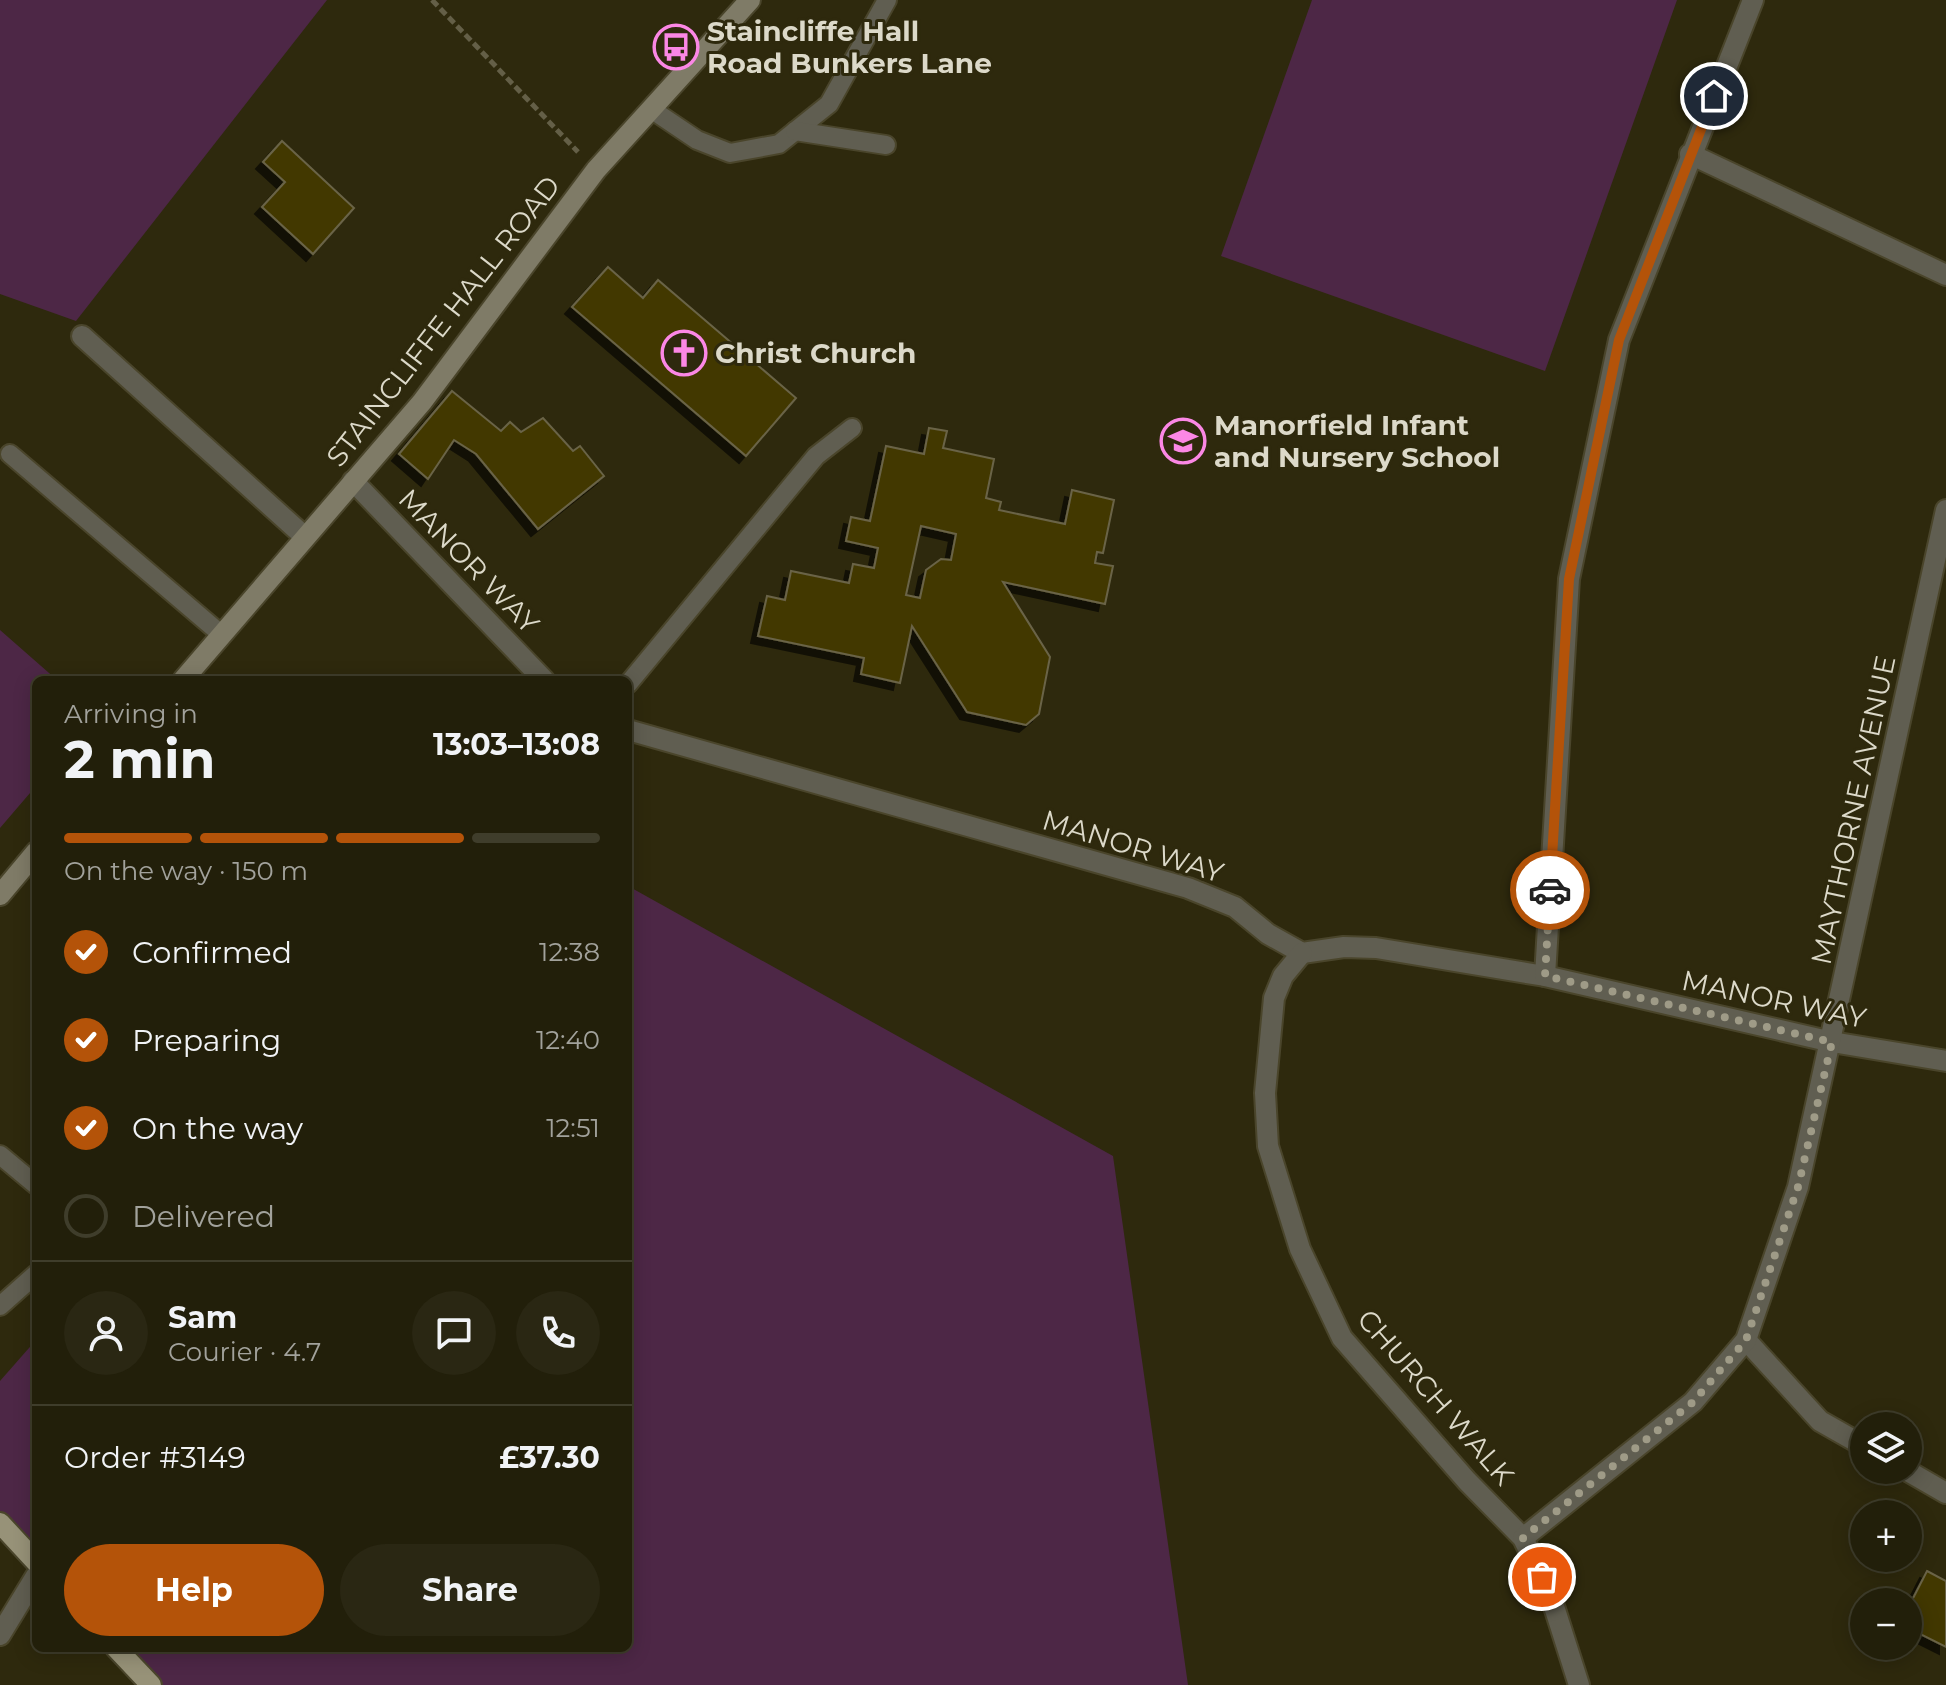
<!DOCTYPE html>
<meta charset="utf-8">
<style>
body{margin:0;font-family:Montserrat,sans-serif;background:#2a2713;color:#f1f3f6;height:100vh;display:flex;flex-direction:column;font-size:30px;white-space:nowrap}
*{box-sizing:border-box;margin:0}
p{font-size:26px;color:#a2a29c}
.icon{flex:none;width:44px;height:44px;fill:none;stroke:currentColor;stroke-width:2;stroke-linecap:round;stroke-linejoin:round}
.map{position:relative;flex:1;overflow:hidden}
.sheet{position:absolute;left:32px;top:676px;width:600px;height:976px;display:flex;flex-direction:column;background:#221f0a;border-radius:12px;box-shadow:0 4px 20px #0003,0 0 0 2px #3f3d2b}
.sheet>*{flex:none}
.fabs{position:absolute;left:1850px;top:1412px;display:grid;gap:16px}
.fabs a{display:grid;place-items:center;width:72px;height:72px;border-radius:50%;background:#221f0a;box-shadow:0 4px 20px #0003,0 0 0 2px #3f3d2b;font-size:40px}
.pin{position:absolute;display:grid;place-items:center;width:68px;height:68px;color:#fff;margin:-34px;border:4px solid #fff;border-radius:50%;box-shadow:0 2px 8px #0007}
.courier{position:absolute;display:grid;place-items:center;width:80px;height:80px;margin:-40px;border:6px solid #b45309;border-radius:50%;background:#fff;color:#222;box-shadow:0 2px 10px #0007}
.summary em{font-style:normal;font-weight:700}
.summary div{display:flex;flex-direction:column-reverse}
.summary{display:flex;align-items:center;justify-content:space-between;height:136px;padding:0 32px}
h1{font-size:52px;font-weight:700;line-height:60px}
.bar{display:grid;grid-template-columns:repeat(4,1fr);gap:12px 8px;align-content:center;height:96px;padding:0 32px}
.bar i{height:10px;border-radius:6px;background:#3f3d2b}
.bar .active{background:#b45309}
.bar p{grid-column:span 4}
.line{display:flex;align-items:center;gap:20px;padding:0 32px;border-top:2px solid #3f3d2b}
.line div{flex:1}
.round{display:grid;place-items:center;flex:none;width:84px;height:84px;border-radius:42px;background:#2a2713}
ol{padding:0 32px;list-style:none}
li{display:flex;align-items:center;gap:24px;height:88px}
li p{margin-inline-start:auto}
li .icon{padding:8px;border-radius:50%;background:#b45309;color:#fff;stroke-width:4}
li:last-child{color:#a2a29c}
li i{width:44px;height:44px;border:4px solid #3f3d2b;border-radius:50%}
.primary-button{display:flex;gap:16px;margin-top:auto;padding:16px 32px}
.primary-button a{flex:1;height:92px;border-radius:48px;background:#b45309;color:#fff;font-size:32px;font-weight:700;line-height:92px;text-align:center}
.primary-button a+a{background:#2a2713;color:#f1f3f6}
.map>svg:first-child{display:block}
.green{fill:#4d2746}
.building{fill:#433902;stroke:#6a6447;stroke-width:2;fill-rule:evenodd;filter:url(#shadow)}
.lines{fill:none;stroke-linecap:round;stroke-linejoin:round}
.lane-casing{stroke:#4a452b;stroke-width:22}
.street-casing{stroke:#4a452b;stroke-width:24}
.secondary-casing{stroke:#4a452b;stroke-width:24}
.primary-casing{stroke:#4a452b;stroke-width:24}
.path{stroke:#645f47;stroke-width:5;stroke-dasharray:8 4;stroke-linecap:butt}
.lane{stroke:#605e51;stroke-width:18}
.street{stroke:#605e51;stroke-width:20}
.secondary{stroke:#7f7b67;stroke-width:20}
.primary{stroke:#979278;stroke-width:20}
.done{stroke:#9f9b87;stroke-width:8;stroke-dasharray:0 14.4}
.route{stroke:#b45309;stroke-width:10}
.labels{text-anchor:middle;stroke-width:6;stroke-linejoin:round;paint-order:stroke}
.poi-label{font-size:28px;font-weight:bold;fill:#dcd9c9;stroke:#2e290d;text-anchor:start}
.street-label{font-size:28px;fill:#dcd9c9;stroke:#2e290d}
</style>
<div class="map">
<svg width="1946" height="1685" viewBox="0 0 1946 1685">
<defs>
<filter id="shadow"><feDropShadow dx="-7" dy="7" stdDeviation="0" flood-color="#0009"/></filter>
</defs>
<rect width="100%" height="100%" fill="#2e290d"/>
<!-- green -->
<g class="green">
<polygon points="0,0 327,0 76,321 0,294"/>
<polygon points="1312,0 1677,0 1545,371 1221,256"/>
<polygon points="0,630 57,680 36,680 36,786 0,828"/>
<polygon points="628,886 1113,1156 1188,1685 151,1685 116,1648 628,1648"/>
<polygon points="36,1340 36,1562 0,1523 0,1381"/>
</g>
<!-- building -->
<g class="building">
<polygon points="282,141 354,208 313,254 262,207 285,182 263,162"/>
<polygon points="608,267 643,298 658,280 796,398 746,456 572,307"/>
<polygon points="452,391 501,431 510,422 521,432 543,418 573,451 580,446 604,476 538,529 476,454 454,440 428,479 399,454"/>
<path d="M929,428L947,431L943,448L994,459L986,498L1001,502L999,510L1065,524L1072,490L1114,500L1103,553L1097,552L1095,563L1113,566L1105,604L1003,582L1050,657L1039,714L1026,725L967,712L912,626L900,683L861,674L864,658L758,636L767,596L785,600L791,571L849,583L853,564L874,568L878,548L846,541L851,517L870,521L886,446L924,454ZM921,526L956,534L951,560L941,559L926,570L920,598L906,595Z"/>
<polygon points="1927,1571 1946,1581 1946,1647 1908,1628 1908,1608"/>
</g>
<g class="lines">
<!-- lane casing -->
<g class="lane-casing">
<g id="lane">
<polyline points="651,109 697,140 730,153 779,144 829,104 887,0"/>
<polyline points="795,131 886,145"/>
<polyline points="10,454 222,635"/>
<polyline points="628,684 816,456 852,428"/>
<polyline points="0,1155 36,1185"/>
<polyline points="0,1306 36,1274"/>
</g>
</g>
<!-- street casing -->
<g class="street-casing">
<g id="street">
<polyline points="1690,154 1946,275"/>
<polyline points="82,336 305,537"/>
<polyline points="353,481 544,680"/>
<polyline points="628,730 1188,888 1235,907 1268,934 1302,953 1344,947 1376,948 1545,976 1832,1042 1946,1061"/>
<polyline points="1302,953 1283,976 1274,998 1265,1093 1268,1146 1300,1249 1342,1338 1467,1481 1523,1538 1551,1597 1579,1685"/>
<polyline points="1545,976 1569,579 1619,340 1753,0"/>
<polyline points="1746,1340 1820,1421 1864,1446"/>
<polyline points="1906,1470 1946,1493"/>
<polyline points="1523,1538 1693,1402 1746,1340 1798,1187 1946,510"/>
<polyline points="0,1635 36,1576"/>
</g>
</g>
<!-- secondary casing -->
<g class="secondary-casing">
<g id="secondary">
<polyline points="183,680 422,402 596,170 750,0"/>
<polyline points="0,895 36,852"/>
</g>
</g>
<!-- primary casing -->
<g class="primary-casing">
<g id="primary">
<polyline points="0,1523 36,1562"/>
<polyline points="116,1648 151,1685"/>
</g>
</g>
<!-- path -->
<polyline class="path" points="432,0 578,152"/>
<!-- lane -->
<use href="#lane" class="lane"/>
<!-- street -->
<use href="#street" class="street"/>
<!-- secondary -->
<use href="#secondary" class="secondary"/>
<!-- primary -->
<use href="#primary" class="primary"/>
</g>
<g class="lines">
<!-- done -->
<polyline class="done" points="1542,1577 1523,1538 1693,1402 1746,1340 1798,1187 1832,1042 1545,976 1550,890"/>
<!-- route -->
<polyline class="route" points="1550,890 1569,579 1619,340 1714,96"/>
</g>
<!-- icons -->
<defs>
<g id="bus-ring" transform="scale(2.3)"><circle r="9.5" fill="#2e290d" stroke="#fb87e5" stroke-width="1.5"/><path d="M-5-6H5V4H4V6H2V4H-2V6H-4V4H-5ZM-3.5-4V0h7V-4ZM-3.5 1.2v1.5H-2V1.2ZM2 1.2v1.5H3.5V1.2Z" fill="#fb87e5"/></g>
<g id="church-ring" transform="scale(2.3)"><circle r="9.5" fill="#2e290d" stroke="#fb87e5" stroke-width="1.5"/><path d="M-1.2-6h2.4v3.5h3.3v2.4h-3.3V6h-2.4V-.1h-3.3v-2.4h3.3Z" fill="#fb87e5"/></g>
<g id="school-ring" transform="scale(2.3)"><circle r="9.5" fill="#2e290d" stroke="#fb87e5" stroke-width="1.5"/><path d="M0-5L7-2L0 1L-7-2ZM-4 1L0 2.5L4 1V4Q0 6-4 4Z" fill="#fb87e5"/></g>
</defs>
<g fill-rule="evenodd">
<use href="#bus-ring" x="676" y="47"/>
<use href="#church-ring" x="684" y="353"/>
<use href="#school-ring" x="1183" y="441"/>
</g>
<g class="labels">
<!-- poi labels -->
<g class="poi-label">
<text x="707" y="41">Staincliffe Hall<tspan x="707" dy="32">Road Bunkers Lane</tspan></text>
<text x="715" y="363">Christ Church</text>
<text x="1214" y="435">Manorfield Infant<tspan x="1214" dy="32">and Nursery School</tspan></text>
</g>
<!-- street labels -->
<g class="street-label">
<text transform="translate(443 321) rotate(-52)" y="10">STAINCLIFFE HALL ROAD</text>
<text transform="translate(469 561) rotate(46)" y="10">MANOR WAY</text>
<text transform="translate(1853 810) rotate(-78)" y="10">MAYTHORNE AVENUE</text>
<text transform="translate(1133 846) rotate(17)" y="10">MANOR WAY</text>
<text transform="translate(1774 999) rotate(12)" y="10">MANOR WAY</text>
<text transform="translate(1436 1397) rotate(49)" y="10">CHURCH WALK</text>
</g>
</g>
</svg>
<div class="fabs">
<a><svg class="icon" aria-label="layers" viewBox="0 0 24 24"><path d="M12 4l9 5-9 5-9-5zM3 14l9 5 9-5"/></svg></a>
<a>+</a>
<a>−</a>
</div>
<div class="pin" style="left:1542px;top:1577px;background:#ea580c"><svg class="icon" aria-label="bag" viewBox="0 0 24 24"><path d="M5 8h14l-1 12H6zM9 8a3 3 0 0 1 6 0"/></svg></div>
<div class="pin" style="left:1714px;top:96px;background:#1f2937"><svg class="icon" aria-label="home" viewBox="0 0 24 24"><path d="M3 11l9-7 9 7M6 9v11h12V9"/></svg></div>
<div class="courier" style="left:1550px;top:890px"><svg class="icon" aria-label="car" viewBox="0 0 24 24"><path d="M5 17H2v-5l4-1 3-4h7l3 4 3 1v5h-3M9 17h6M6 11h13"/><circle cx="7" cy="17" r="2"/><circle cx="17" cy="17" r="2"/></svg></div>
<section class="sheet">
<div class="summary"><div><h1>2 min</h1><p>Arriving in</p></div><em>13:03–13:08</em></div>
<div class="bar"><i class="active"></i><i class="active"></i><i class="active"></i><i></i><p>On the way · 150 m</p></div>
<ol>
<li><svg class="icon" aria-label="check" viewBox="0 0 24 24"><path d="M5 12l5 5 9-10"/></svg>Confirmed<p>12:38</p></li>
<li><svg class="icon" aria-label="check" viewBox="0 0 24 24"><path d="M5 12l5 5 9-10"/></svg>Preparing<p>12:40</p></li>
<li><svg class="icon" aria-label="check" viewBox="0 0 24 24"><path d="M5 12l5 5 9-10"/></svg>On the way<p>12:51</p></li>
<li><i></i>Delivered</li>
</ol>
<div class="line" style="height:144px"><a class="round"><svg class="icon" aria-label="person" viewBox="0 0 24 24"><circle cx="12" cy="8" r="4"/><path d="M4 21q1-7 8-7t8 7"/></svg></a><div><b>Sam</b><p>Courier · 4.7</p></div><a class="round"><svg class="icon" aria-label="chat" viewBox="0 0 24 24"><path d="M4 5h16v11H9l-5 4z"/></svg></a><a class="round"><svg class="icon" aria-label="phone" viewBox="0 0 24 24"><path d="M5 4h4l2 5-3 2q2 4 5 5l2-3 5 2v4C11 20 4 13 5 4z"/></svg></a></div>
<div class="line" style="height:104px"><div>Order #3149</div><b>£37.30</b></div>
<div class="primary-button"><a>Help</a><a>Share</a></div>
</section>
</div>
